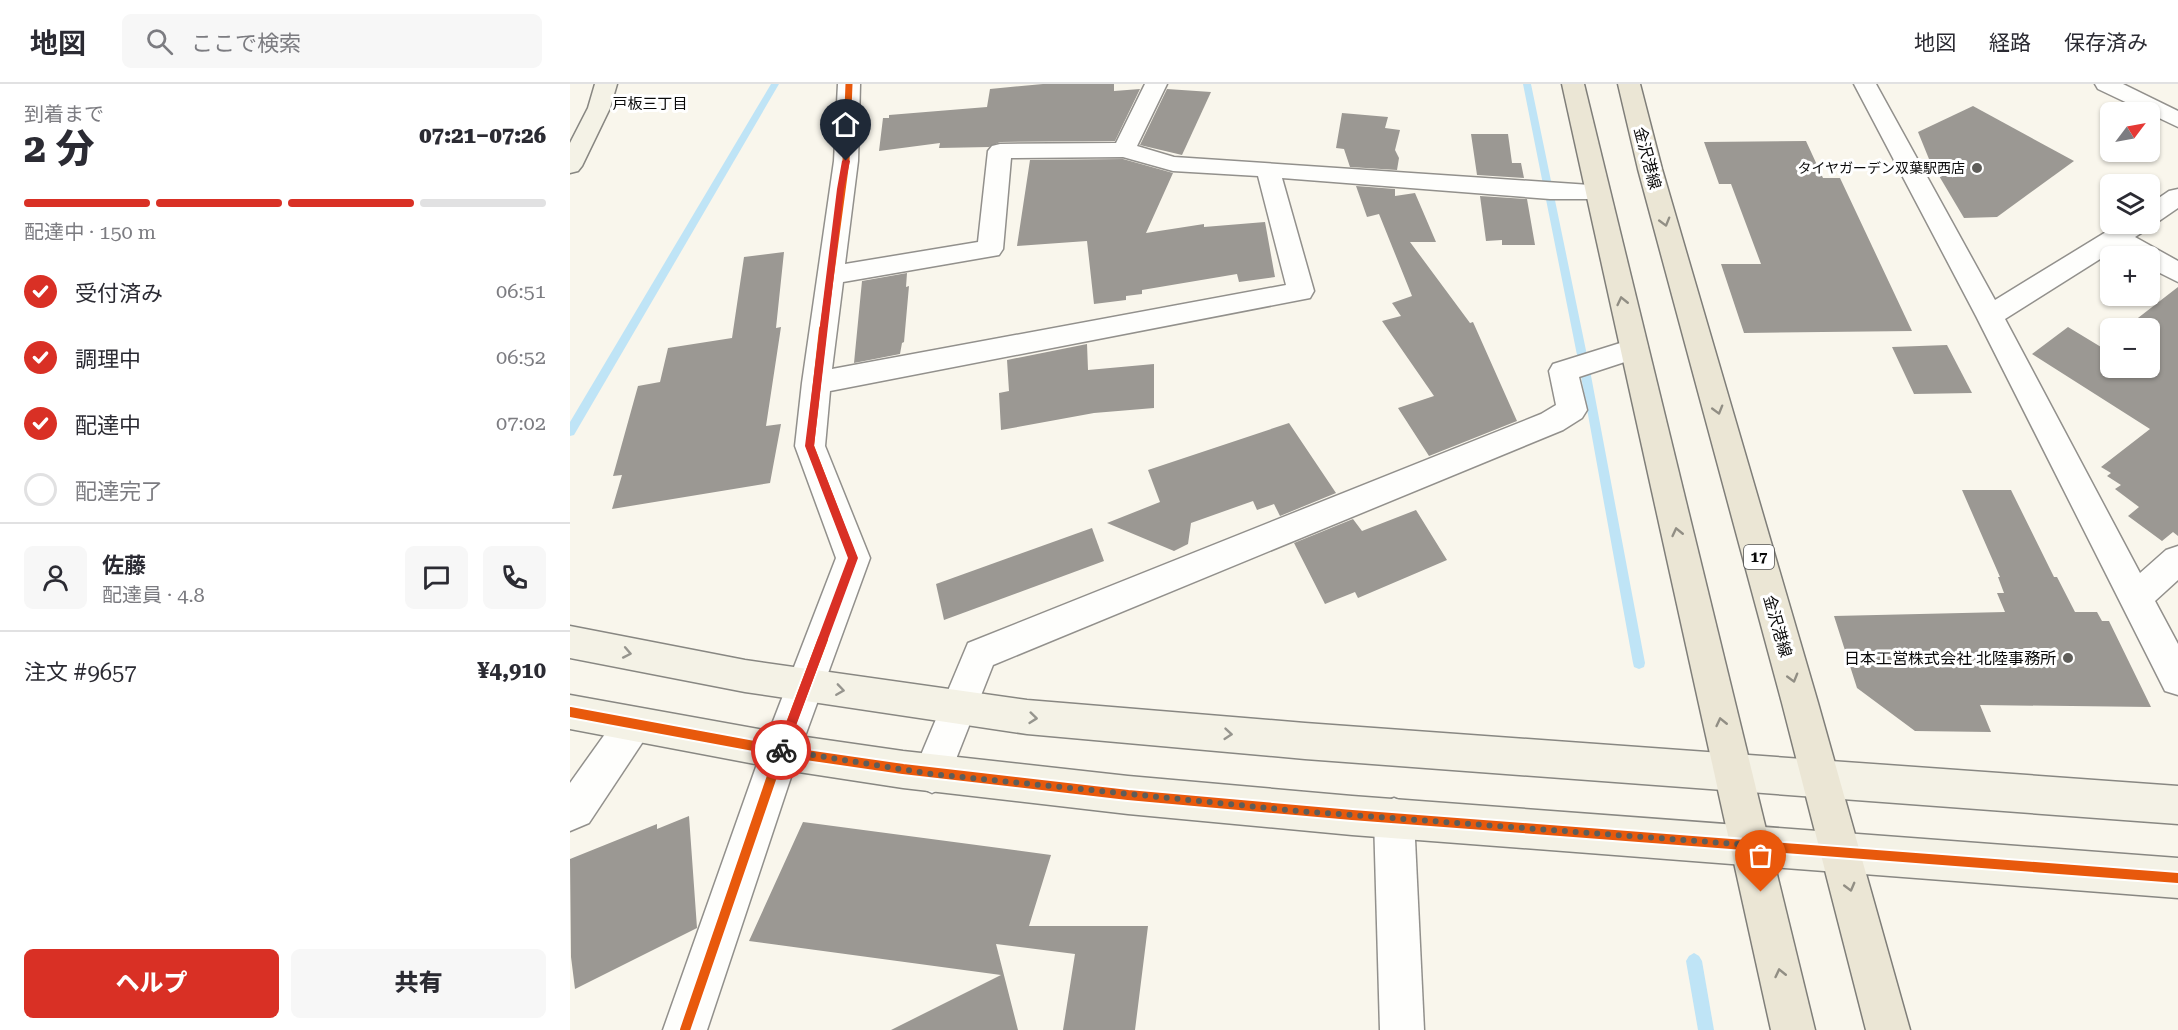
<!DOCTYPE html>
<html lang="ja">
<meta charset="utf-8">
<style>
body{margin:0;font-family:"Roboto Serif","Noto Sans JP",serif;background:#f7f7f7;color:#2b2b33;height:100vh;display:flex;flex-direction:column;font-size:22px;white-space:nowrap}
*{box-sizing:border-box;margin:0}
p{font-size:20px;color:#7c7c81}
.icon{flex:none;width:33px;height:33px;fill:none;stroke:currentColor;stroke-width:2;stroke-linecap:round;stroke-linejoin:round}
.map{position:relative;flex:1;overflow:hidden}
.details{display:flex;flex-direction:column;background:#fff;width:570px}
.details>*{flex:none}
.needle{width:39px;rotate:58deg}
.fabs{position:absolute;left:1530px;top:18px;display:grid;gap:12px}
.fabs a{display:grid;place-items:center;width:60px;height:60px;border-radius:9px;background:#fff;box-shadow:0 2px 4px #0004;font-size:30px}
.pin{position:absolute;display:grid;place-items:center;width:51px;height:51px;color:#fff;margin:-62px -26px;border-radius:50% 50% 50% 0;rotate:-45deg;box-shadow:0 0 6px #0007}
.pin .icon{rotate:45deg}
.courier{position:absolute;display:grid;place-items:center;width:60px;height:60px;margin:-30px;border:4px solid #d93025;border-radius:50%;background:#fff;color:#222;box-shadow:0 2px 8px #0007}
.headline em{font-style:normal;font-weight:800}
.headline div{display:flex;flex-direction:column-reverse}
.headline{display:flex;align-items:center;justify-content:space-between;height:102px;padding:0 24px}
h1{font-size:39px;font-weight:800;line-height:45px}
.bar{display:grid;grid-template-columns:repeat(4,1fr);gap:9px 6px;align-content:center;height:72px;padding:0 24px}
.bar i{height:8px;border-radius:4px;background:#e1e1e2}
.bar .on{background:#d93025}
.bar p{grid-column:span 4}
.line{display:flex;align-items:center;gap:15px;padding:0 24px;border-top:2px solid #e1e1e2}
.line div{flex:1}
.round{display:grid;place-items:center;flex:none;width:63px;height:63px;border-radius:9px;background:#f7f7f7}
ol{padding:0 24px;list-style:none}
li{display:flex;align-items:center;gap:18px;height:66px}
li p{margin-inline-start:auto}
li .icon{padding:6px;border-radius:50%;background:#d93025;color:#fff;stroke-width:4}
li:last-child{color:#7c7c81}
li i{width:33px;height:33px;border:3px solid #e1e1e2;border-radius:50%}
.action{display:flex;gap:12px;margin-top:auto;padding:12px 24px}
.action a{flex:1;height:69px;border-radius:9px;background:#d93025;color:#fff;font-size:24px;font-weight:800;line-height:69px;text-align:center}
.action a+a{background:#f7f7f7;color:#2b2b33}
header{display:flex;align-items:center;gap:36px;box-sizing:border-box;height:84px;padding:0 30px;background:#fff;border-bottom:2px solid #e1e1e2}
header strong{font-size:28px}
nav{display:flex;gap:33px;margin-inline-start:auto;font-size:21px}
.search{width:420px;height:54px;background:#f7f7f7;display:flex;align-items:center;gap:15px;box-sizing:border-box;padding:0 21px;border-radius:9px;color:#7c7c81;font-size:22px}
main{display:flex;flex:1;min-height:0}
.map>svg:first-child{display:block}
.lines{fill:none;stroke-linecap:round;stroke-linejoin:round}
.stream{fill:#bfe4f6;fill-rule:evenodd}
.building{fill:#9b9893}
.street-casing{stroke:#92908c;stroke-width:3}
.secondary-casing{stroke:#888782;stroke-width:3}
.primary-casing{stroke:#7f7e79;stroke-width:3}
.street{fill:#fefefc;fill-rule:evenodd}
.secondary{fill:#f4f2e6;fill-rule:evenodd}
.primary{fill:#ebe6d5;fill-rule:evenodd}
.cycleway-far2-casing{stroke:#fff;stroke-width:10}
.cycleway-far1-casing{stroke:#fff;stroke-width:12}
.cycleway-casing{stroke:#fff;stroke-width:14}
.cycleway-far2{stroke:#e8590c;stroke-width:7}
.cycleway-far1{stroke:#e8590c;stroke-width:8}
.cycleway{stroke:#e8590c;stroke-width:10}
.oneway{stroke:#918e84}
.oneway2{stroke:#96958e}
.route{fill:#d93025}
.done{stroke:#5e5d59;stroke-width:6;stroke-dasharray:0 10.8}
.poi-dot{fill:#5e5d59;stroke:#fff;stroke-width:2}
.labels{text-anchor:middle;stroke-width:6;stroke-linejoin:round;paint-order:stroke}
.far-poi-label{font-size:14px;fill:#0a0a0a;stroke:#fff;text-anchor:end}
.far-neighbourhood-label{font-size:15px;fill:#0a0a0a;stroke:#fff}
.shield{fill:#fff;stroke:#545454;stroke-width:1.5}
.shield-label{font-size:15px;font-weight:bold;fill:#0a0a0a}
.street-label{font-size:16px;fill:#0a0a0a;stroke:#fff}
.poi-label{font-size:16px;fill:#0a0a0a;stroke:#fff;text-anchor:end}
</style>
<header>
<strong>地図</strong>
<div class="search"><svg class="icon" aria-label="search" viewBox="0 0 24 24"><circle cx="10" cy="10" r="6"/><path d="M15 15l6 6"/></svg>ここで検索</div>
<nav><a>地図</a><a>経路</a><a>保存済み</a></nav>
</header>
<main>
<section class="details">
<div class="headline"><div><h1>2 分</h1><p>到着まで</p></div><em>07:21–07:26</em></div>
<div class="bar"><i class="on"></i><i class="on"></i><i class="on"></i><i></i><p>配達中 · 150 m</p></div>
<ol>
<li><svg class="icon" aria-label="check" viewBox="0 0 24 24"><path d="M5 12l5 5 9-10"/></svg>受付済み<p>06:51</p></li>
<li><svg class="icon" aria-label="check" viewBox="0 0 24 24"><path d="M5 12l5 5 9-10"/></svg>調理中<p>06:52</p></li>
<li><svg class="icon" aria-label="check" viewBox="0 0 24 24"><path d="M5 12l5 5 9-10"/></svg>配達中<p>07:02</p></li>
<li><i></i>配達完了</li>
</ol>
<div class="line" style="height:108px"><a class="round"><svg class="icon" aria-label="person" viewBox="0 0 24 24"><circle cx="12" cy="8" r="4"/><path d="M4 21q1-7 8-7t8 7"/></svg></a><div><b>佐藤</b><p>配達員 · 4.8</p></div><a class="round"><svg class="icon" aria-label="chat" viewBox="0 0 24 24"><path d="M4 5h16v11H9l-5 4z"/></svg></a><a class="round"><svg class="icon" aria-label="phone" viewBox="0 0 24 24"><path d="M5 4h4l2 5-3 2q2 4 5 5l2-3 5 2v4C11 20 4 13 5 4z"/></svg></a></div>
<div class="line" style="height:78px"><div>注文 #9657</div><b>¥4,910</b></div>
<div class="action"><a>ヘルプ</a><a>共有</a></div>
</section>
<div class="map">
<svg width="1608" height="946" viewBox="0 0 1608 946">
<rect width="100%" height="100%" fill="#f9f6ec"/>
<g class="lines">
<!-- stream -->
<g class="stream">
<polygon points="201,0 209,0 4,351 0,352 0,338"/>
<polygon points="953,0 961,0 1019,281 1075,579 1074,583 1069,585 1064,583 1063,579 1009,281"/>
<polygon points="1124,869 1129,872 1132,877 1144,946 1128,946 1116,877 1119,872"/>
</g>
</g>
<!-- building -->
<g class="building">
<polygon points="473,0 544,0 544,7 570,5 545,57 430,58 419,63 369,64 370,59 309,67 313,34 319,34 319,31 417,23 420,5"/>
<polygon points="597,5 641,8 612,71 570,61"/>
<polygon points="1403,22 1504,77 1427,133 1394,134 1359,75 1348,48"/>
<polygon points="772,29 818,33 815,44 830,46 825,66 829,74 827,86 780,83 774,65 766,64"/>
<polygon points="901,50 938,50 942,79 951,79 954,94 907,91"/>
<polygon points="1236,57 1253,94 1270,94 1342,247 1174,249 1151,180 1191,180 1161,100 1149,100 1134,58"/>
<polygon points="553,75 603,89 576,149 634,140 634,143 695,138 705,193 669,198 667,190 572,206 572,210 556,212 556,216 524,220 517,157 447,162 460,76"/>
<polygon points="786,102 825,105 825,112 845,109 866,158 840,158 900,239 903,238 947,337 859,372 828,324 864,312 812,237 831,232 822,219 842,212 809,130 797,133"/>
<polygon points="910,112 957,115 965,161 932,161 932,156 916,157"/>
<polygon points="214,168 206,244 211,243 196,342 211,340 200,399 42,425 52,391 43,392 68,302 90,298 98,264 162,254 174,173"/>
<polygon points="337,189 336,203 339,202 334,258 332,259 330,270 284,279 292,197"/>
<polygon points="1608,203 1608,452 1603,448 1592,457 1558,432 1569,423 1545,405 1551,401 1537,392 1541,389 1531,383 1580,345 1462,270 1498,243 1531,263 1540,256 1540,284 1580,284 1580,244 1555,244"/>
<polygon points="517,260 518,286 584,280 584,324 524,329 431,346 429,309 439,307 437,276"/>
<polygon points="1377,261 1402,309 1344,310 1322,263"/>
<polygon points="719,339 766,409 710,432 704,420 687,426 683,417 621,439 618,460 604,467 537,439 590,418 578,386"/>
<polygon points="1392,406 1441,406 1484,493 1487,493 1505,528 1527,528 1532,537 1539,537 1581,623 1410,621 1421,648 1345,647 1287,604 1264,532 1435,528 1427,509 1434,509 1428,493 1430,493"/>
<polygon points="846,426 877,476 788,514 785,508 755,520 724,459 783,435 792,447"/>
<polygon points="522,444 534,477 374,536 366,500"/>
<polygon points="119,732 127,844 5,905 1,873 0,775 87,740 87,745"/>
<polygon points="233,738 481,771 459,842 578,842 565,946 493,946 505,870 426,860 448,946 321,946 431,891 179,857"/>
</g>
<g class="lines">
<!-- street casing -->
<g class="street-casing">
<g id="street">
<path d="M268,0H290L288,77L275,180L408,158L418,67L422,62L430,60L546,59L575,0H597L567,62L604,73L1035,102L1038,107L1035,112L1026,115H980L712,94L744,207L740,214L260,307L255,362L300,474L230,666L137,946H93L192,666L266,474L225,362L232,299L264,77ZM553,73L603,87L688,92L716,201L262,285L273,198L429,171L433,165L441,74Z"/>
<polygon points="1284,0 1306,0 1425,216 1549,140 1579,140 1576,146 1565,153 1608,177 1608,198 1580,184 1580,172 1560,172 1546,165 1435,235 1570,489 1596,466 1608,462 1608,496 1585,517 1608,560 1608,611 1595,607 1406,232"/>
<polygon points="1525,0 1553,0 1608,27 1608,43 1528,5"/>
<polygon points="1608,105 1608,124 1589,137 1580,139 1580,120 1599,107"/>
<polygon points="1063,255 1073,258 1077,265 1073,272 1009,293 1017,326 1012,334 993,346 423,581 375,703 362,709 349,703 343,690 398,559 971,330 986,321 979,287 983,280"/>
<polygon points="63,624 76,629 81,641 76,653 19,739 0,747 0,699 50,629"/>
<polygon points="824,714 838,720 844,734 854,946 810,946 804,734 810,720"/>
</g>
</g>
<!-- secondary casing -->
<g class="secondary-casing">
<g id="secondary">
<polygon points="25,0 47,0 40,24 12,82 8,87 0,89 0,59 18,24"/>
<polygon points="0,542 175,576 457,616 735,639 1608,702 1608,740 735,675 457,650 175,608 0,574"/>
<polygon points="0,611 222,651 333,667 558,692 782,712 1608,774 1608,814 782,751 558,730 333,704 222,687 0,645"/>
</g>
</g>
<!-- primary casing -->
<g class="primary-casing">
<g id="primary">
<polygon points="992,0 1014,0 1245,946 1201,946"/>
<polygon points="1048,0 1070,0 1092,85 1248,619 1340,946 1296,946 1212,619 1068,85"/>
</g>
</g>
<!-- street -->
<use href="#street" class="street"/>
<!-- secondary -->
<use href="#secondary" class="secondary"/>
<!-- primary -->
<use href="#primary" class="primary"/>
<!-- cycleway-far2 casing -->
<g class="cycleway-far2-casing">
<polyline id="cycleway-far2" points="253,247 276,77 279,0"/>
</g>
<!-- cycleway-far1 casing -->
<g class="cycleway-far1-casing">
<polyline id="cycleway-far1" points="252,557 283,474 240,362 253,245"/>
</g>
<!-- cycleway casing -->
<g class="cycleway-casing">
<g id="cycleway">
<polyline points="0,628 222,669 333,685 558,711 782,731 1608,794"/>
<polyline points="115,946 211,666 253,555"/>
</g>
</g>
<!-- cycleway-far2 -->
<use href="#cycleway-far2" class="cycleway-far2"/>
<!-- cycleway-far1 -->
<use href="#cycleway-far1" class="cycleway-far1"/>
<!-- cycleway -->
<use href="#cycleway" class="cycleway"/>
</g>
<!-- one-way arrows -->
<defs><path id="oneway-chevron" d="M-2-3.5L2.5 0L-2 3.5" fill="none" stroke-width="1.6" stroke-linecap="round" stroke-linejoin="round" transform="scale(1.5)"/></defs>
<g class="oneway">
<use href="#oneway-chevron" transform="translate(1095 138) rotate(74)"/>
<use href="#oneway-chevron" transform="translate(1052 217) rotate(-103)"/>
<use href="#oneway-chevron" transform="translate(1148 326) rotate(74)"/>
<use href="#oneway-chevron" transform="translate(1107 448) rotate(-103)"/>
<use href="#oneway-chevron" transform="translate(1223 594) rotate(74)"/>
<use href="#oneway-chevron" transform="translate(1151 638) rotate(-103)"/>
<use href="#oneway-chevron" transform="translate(1280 803) rotate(75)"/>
<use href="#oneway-chevron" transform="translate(1210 889) rotate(-103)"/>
</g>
<g class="oneway2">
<use href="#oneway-chevron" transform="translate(57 569) rotate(11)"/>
<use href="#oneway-chevron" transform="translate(270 606) rotate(8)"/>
<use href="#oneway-chevron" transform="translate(463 634) rotate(6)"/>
<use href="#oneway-chevron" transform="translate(658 650) rotate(5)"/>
</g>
<!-- route -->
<polygon class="route" points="276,74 280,77 274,105 244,362 288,474 217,666 211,672 206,666 278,474 235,362 267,105 272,77"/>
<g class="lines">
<!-- done -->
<polyline class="done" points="211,666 362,690 728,727 1180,761 1191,808"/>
</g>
<!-- markers -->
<g class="poi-dot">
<circle cx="1407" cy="84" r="6"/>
<circle cx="1498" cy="574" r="6"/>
</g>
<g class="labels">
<!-- far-poi labels -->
<g class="far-poi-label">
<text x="1395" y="89">タイヤガーデン双葉駅西店</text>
</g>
<!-- far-neighbourhood labels -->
<g class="far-neighbourhood-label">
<text x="80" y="25">戸板三丁目</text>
</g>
<!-- shield labels -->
<rect class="shield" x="1174" y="461" width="30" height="24" rx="4.5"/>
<g class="shield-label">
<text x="1189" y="478">17</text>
</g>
<!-- street labels -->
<g class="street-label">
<text transform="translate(1078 74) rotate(75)" y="6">金沢港線</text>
<text transform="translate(1208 542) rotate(74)" y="6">金沢港線</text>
</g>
<!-- poi labels -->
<g class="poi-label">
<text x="1486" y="580">日本工営株式会社 北陸事務所</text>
</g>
</g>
</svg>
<div class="fabs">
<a><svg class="needle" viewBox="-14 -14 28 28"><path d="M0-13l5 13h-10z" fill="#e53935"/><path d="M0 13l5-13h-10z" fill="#7c7c81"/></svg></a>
<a><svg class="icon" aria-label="layers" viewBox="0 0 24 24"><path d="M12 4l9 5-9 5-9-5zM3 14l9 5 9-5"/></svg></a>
<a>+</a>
<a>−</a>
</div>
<div class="pin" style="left:1191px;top:808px;background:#ea580c"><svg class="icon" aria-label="bag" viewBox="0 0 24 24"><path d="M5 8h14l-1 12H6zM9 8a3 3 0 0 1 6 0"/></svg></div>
<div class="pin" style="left:276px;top:77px;background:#1f2937"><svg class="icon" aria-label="home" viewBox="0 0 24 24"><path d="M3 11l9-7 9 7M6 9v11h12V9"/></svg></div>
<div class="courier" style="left:211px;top:666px"><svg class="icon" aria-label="bike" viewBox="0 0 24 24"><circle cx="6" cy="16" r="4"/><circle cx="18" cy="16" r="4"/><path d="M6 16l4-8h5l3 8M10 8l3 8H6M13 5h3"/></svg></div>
</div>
</main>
